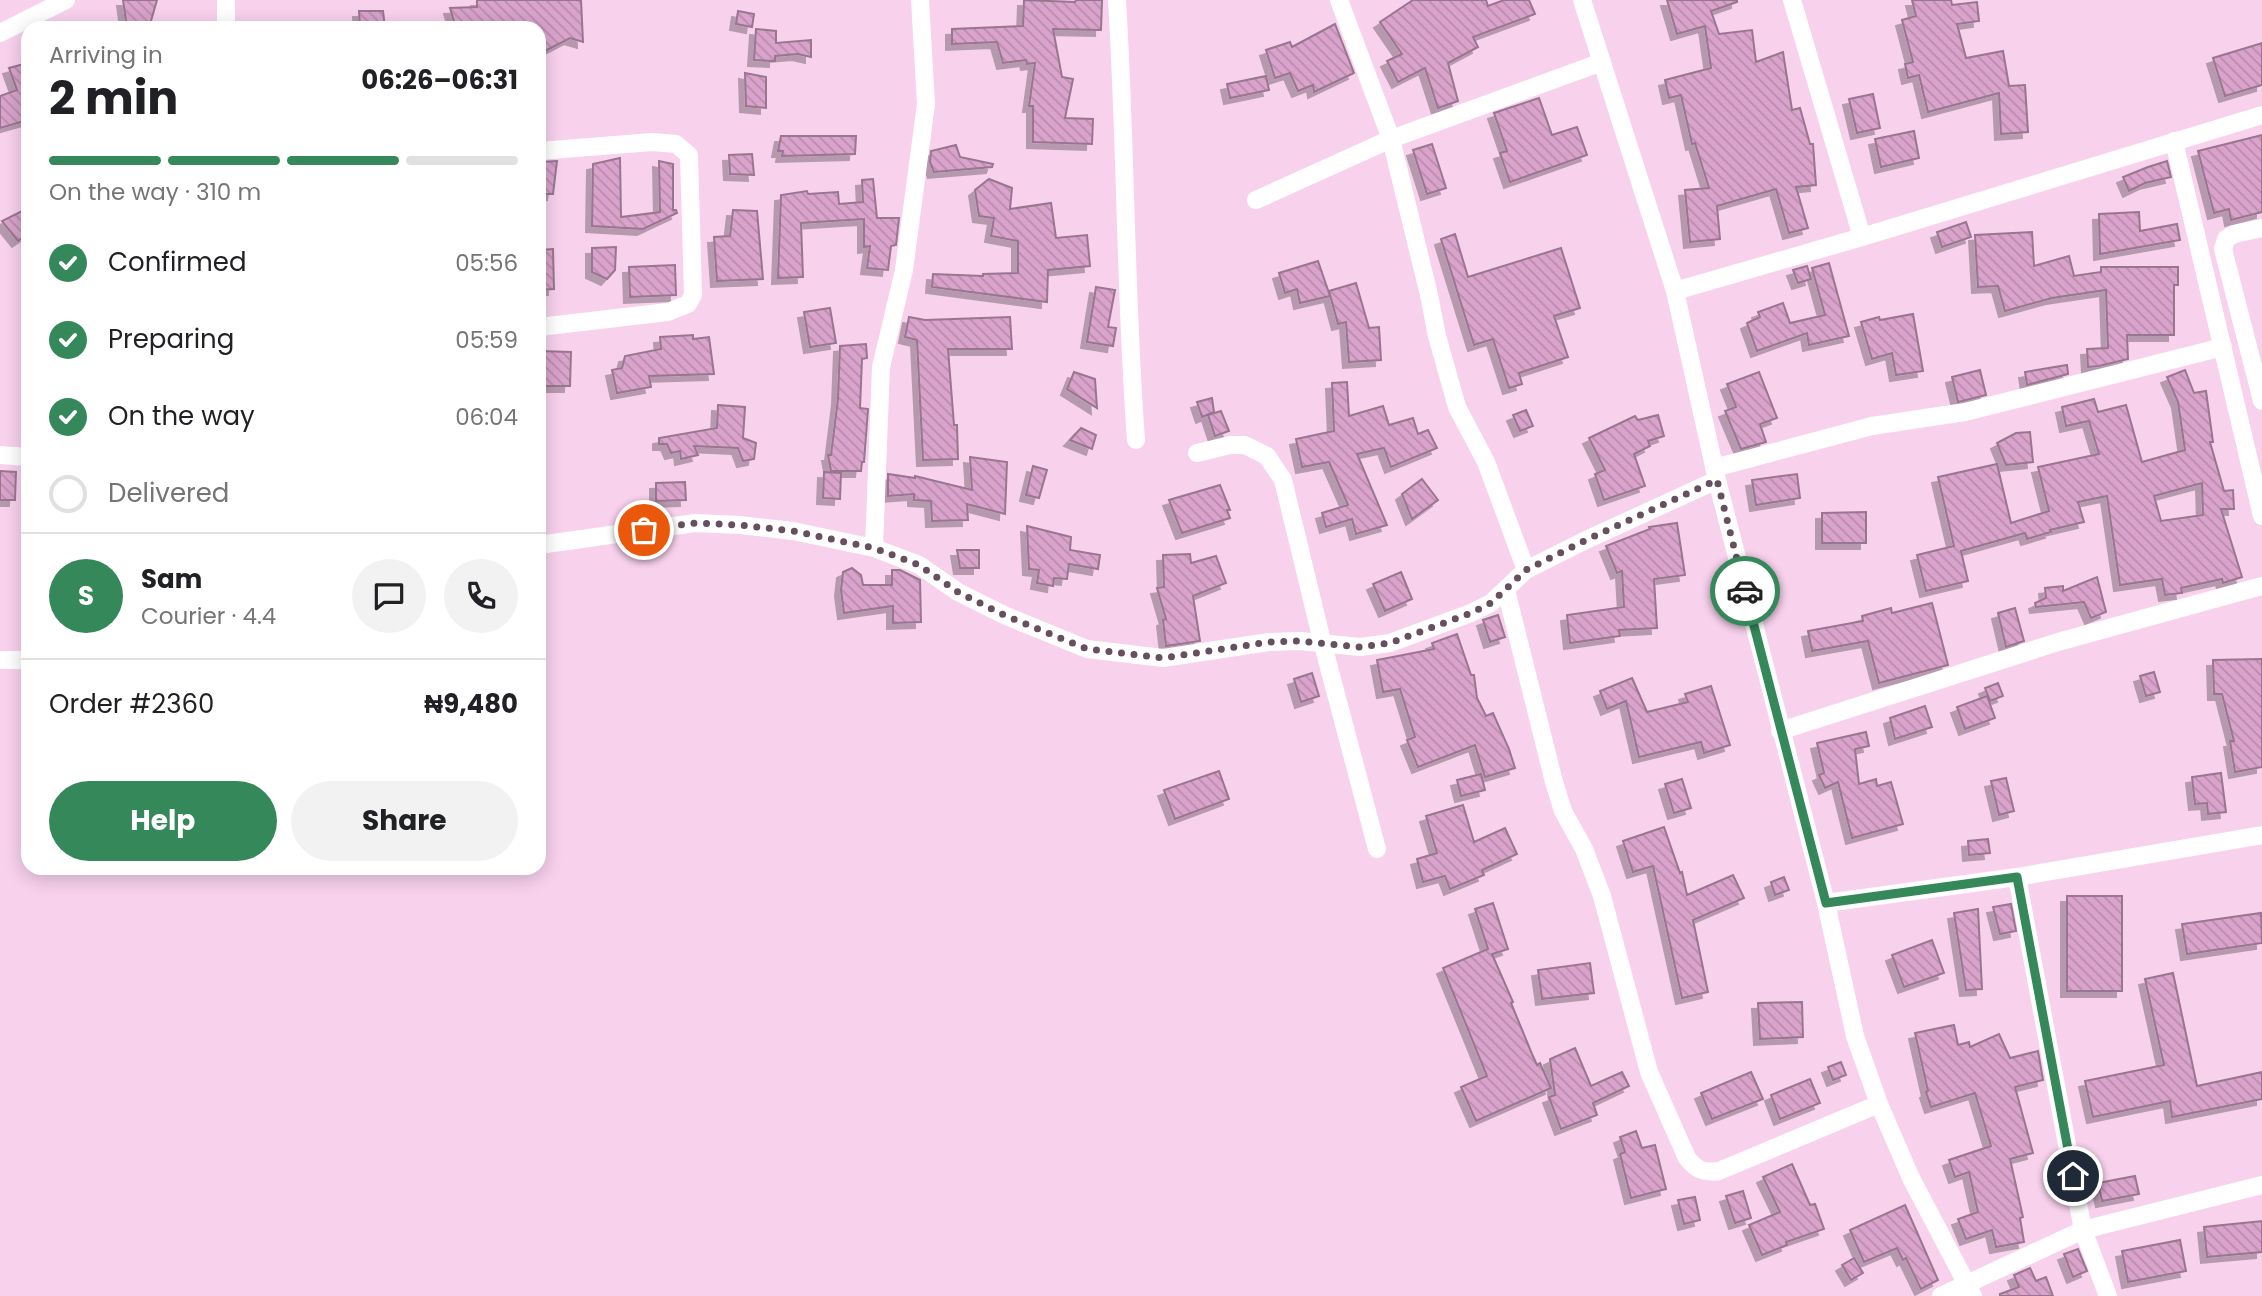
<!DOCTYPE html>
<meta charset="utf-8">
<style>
body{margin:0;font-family:Poppins,sans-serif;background:#f2f2f2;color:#202124;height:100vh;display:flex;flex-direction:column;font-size:26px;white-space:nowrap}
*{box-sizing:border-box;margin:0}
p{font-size:23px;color:#757577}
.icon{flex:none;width:38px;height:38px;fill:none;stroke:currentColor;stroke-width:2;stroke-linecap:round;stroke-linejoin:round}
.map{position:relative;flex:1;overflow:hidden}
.side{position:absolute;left:21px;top:21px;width:525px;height:854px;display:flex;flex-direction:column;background:#fff;border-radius:21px;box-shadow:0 4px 18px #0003}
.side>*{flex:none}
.pin{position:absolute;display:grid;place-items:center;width:60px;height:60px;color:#fff;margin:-30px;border:4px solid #fff;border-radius:50%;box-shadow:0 2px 7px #0007}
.courier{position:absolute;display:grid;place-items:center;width:70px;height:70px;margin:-35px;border:5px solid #35885a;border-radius:50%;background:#fff;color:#222;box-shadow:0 2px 9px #0007}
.head em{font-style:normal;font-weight:700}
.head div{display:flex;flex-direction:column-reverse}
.head{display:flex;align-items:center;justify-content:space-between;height:119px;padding:0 28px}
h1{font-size:46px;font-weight:700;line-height:52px}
.bar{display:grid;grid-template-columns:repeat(4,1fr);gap:10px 7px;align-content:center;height:84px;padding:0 28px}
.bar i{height:9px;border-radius:5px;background:#e0e0e0}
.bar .current{background:#35885a}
.bar p{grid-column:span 4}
.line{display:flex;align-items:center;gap:18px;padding:0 28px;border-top:2px solid #e0e0e0}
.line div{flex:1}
.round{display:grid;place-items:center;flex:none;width:74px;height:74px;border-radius:37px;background:#f2f2f2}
ol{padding:0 28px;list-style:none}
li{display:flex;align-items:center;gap:21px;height:77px}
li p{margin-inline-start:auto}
li .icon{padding:7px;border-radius:50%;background:#35885a;color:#fff;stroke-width:4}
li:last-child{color:#757577}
li i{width:38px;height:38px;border:4px solid #e0e0e0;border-radius:50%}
.primary-button{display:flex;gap:14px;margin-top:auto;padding:14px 28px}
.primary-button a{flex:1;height:80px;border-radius:42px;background:#35885a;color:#fff;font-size:28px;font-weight:700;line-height:80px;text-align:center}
.primary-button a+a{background:#f2f2f2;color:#202124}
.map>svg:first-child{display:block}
.building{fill:url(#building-back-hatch);stroke:#997690;stroke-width:2;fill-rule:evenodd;filter:url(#shadow)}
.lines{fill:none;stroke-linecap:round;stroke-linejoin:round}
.street{stroke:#fff;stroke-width:18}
.done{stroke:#665060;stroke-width:7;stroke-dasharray:0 12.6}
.route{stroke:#35885a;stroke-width:9}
</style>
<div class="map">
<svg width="2262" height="1296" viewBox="0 0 2262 1296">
<defs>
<pattern id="building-back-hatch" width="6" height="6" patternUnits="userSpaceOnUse" patternTransform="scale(1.75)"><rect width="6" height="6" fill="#d9a3cb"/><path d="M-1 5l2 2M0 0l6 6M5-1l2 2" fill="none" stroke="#ba8bad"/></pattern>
<filter id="shadow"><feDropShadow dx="-6" dy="6" stdDeviation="0" flood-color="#0004"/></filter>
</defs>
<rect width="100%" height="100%" fill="#f8d1ed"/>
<!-- building -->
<g class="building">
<polygon points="123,0 157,0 149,28 127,28"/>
<polygon points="477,0 581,0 583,42 570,38 539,54 539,28 456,28 450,8 477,7"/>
<polygon points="1024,0 1075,2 1076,0 1102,0 1101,30 1053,29 1062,77 1073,79 1065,118 1093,119 1092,144 1033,142 1033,106 1029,106 1035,63 1027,64 1026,60 1003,63 997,42 952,44 952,29 1023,26"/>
<polygon points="1413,0 1486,0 1488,6 1504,0 1529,0 1535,14 1473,37 1478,47 1448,63 1458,101 1438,108 1425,68 1398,82 1387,61 1402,54 1380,22"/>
<polygon points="1667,0 1737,0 1737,2 1711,11 1719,34 1752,30 1756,62 1783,52 1792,110 1800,108 1810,144 1813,144 1816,185 1796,187 1808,228 1789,233 1776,189 1717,206 1720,239 1690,242 1685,190 1709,188 1695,143 1692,144 1681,95 1669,98 1665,80 1711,68 1705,26 1677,34"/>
<polygon points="1912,0 1951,0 1952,5 1977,2 1979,21 1957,24 1966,58 2003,51 2009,86 2025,85 2028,132 2001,134 1999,93 1928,112 1919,75 1908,78 1905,64 1913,62 1902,20 1916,16"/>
<polygon points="359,11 383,11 385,28 360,28"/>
<polygon points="738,11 754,14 752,27 736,24"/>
<polygon points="1335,24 1354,73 1314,92 1313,85 1298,91 1290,73 1275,78 1266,50 1290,42 1292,47"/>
<polygon points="756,29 776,31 776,43 811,40 811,57 798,54 775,56 775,61 754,60"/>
<polygon points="2262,43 2262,85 2225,96 2213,58"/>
<polygon points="24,64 28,81 28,120 0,128 0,96 17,90 9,68"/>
<polygon points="745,73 766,77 766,108 746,106"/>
<polygon points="1266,76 1269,90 1230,98 1227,84"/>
<polygon points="1873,94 1880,128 1857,133 1849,99"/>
<polygon points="1539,98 1552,135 1577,127 1587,155 1510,182 1500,153 1507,151 1494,113"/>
<polygon points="1914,131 1919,158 1881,167 1875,139"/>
<polygon points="2262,135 2262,212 2231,220 2229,209 2214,213 2198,151"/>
<polygon points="781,136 856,136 855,154 782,156 783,151 778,151"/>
<polygon points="1432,144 1446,188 1427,194 1413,150"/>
<polygon points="956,145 960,157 993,164 992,167 934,172 930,162 931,151"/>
<polygon points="752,154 754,175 730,174 729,155"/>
<polygon points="620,158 621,217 660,212 659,161 673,164 673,210 676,210 677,213 643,229 592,226 593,164"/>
<polygon points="557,161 553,194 540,194 540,162"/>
<polygon points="2167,161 2171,177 2145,183 2129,191 2123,177 2148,167"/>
<polygon points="873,179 877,218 899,218 896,245 891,246 888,270 867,268 870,246 864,247 864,219 801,223 803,277 778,278 781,195 807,191 808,194 838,192 839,204 863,202 862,180"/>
<polygon points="989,179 1012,188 1010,209 1051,203 1056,238 1087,235 1090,266 1048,270 1047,302 932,287 933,274 983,276 983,274 1018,273 1018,241 991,236 994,218 979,216 975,190"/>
<polygon points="28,208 28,234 18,241 2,221"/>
<polygon points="733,210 757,211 763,279 717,281 714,237 730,236"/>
<polygon points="2139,212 2140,231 2177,224 2180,240 2100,254 2099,214"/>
<polygon points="1966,222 1971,237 1942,247 1937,232"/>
<polygon points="2032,232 2034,266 2069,256 2074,276 2101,272 2101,267 2178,267 2178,285 2174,285 2174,335 2127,335 2128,359 2099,366 2088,367 2087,349 2108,348 2106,290 2052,298 2005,311 1998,286 1978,287 1975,235"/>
<polygon points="1455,234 1468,277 1561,248 1580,308 1554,316 1568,357 1519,373 1522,384 1509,388 1493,339 1474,345 1441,239"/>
<polygon points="616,247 615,270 607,279 592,272 592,248"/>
<polygon points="553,249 554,289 539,290 539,250"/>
<polygon points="1318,261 1330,296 1300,303 1297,289 1285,293 1279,273"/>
<polygon points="1829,263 1849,336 1809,345 1807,333 1757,351 1747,323 1760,317 1758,312 1783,303 1790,323 1825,315 1812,268"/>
<polygon points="675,265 676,295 630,297 629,267"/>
<polygon points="1807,266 1811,279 1798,283 1793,270"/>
<polygon points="1356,283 1369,328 1379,327 1381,360 1349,362 1346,322 1338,324 1329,291"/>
<polygon points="1096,287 1115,290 1108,327 1116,328 1113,346 1087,342"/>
<polygon points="830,308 836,343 810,347 804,312"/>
<polygon points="1913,314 1923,371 1896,375 1892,353 1872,359 1861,322 1879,317 1880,320"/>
<polygon points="909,317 925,320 1010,317 1012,349 948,349 954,425 957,425 958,459 923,460 917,340 905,337"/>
<polygon points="693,335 693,339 709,337 714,374 649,376 651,387 617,393 612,370 622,368 625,356 661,349 660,337"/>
<polygon points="866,344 867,358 862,359 860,408 868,409 864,462 862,462 861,471 831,471 828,455 831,455 838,399 840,346"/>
<polygon points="539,351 571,352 570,386 539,386"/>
<polygon points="2067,365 2068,374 2027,385 2025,372"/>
<polygon points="1980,370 1986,395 1958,402 1952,377"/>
<path d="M2185,370L2194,393L2206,391L2213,442H2210L2224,491L2233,490L2234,509H2221L2242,577L2223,583L2222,579L2181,588L2182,593L2165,595L2162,579L2120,585L2107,496L2078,502L2084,522L2050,530L2051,532L2027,539L2025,533L1961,551L1968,581L1926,591L1917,555L1954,546L1938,477L1997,464L2011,523L2049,511L2038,467L2099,454L2089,421L2066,426L2062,407L2094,399L2098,412L2126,405L2142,462L2185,450L2178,402L2167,377ZM2202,483L2203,515L2161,521L2154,496Z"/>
<polygon points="1074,372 1095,379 1097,408 1067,389"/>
<polygon points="1759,372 1777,418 1760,424 1766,442 1741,449 1725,411 1736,407 1727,384"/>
<polygon points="1347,382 1349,416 1383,406 1389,425 1413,418 1418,434 1428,430 1437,448 1391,467 1384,448 1357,454 1387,525 1356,534 1352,519 1326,527 1322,513 1348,505 1329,462 1302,467 1296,439 1334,431 1332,383"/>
<polygon points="1212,398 1214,412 1202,417 1197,402"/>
<polygon points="718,405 745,407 743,438 756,443 754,459 743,461 738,448 694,446 698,455 681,459 680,451 671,453 667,444 659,444 659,438 717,428"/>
<polygon points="1526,410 1533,426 1520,431 1513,415"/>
<polygon points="1221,411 1229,431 1215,436 1208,415"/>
<polygon points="1658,415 1664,436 1648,441 1650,446 1634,454 1645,486 1604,500 1595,474 1605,470 1589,438 1635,416 1638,420"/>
<polygon points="1081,428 1096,435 1092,449 1070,440"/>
<polygon points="2030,432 2033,462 2006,465 1997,443 2016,433"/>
<polygon points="970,457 1007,462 1005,514 967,504 968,520 932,521 931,501 914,500 914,494 888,496 888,474 915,478 915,476 972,490"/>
<polygon points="1033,466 1047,470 1039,498 1026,495"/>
<polygon points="0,471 16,472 15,500 0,500"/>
<polygon points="824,472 841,473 840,499 823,498"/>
<polygon points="1797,474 1800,498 1756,505 1752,480"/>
<polygon points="1422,479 1438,500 1412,519 1402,494"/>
<polygon points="685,482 686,500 656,501 656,483"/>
<polygon points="1220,485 1230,510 1227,510 1230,518 1182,533 1169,500"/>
<polygon points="1866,512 1866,543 1822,543 1822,513"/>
<polygon points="1677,523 1685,575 1654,579 1657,628 1619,630 1620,636 1570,643 1567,615 1624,607 1622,571 1617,573 1606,546 1650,529 1649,527"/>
<polygon points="1027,526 1071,537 1070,550 1100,555 1098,569 1069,564 1067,579 1054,578 1053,586 1037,583 1039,570 1029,569"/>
<polygon points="957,550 979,550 979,568 960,568"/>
<polygon points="1190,554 1191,563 1216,556 1226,583 1193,596 1200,641 1166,646 1163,620 1166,619 1157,588 1164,587 1163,555"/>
<polygon points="852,568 861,575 863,585 892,585 892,570 900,570 920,580 921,622 893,623 893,606 844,613 841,590 843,572"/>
<polygon points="1401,572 1412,599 1385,611 1373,584"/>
<polygon points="2097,577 2106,612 2091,618 2084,602 2036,607 2035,603 2046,598 2045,588 2063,586 2063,591"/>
<polygon points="1932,603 1948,665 1879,683 1868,641 1812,651 1808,631 1863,621 1862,616 1891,608 1892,613"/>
<polygon points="2015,608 2024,641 2006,647 1998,613"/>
<polygon points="1498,615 1505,637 1490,642 1483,620"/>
<polygon points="1457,634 1471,675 1474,675 1477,698 1486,716 1493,713 1509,749 1515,768 1485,777 1475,745 1418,767 1407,740 1415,737 1400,689 1383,692 1377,660 1434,649 1432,643"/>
<polygon points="2262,659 2262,767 2235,772 2230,741 2234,741 2222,694 2214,694 2213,660"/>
<polygon points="2154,672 2160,692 2146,696 2140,676"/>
<polygon points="1312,673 1319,696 1301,702 1294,679"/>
<polygon points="1632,678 1647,712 1688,702 1685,694 1711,686 1730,745 1704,753 1701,742 1639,757 1626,701 1607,709 1600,691"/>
<polygon points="1998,683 2003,696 1990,701 1985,688"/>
<polygon points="1987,696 1995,718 1965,729 1957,707"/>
<polygon points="1925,706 1932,727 1895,739 1890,718"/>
<polygon points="1866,732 1869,746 1855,749 1859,784 1876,779 1877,786 1891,782 1903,824 1852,838 1838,782 1825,788 1819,775 1824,773 1817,743"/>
<polygon points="1219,771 1229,799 1175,819 1164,790"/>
<polygon points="2221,773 2226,812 2208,814 2207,803 2195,804 2192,777"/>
<polygon points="1481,774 1485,790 1461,796 1457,780"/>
<polygon points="2006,778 2014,811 1999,815 1991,781"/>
<polygon points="1682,779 1691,808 1674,813 1665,784"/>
<polygon points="1463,805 1474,842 1505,828 1517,854 1482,870 1484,875 1450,889 1445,876 1423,882 1417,859 1437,853 1426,816"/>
<polygon points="1664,827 1680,873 1682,872 1687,895 1733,875 1744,898 1693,920 1708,992 1682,998 1653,866 1633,872 1623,841"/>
<polygon points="1988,839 1990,853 1969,855 1968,841"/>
<polygon points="1784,877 1789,890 1775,895 1771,882"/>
<rect x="2067" y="896" width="55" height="95"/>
<polygon points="1493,903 1508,949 1492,954 1513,1002 1511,1003 1532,1054 1537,1065 1540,1063 1551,1088 1476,1121 1461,1087 1487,1076 1443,968 1488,949 1475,909"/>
<polygon points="2011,904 2016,931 2000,934 1993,907"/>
<polygon points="1978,909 1982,989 1966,990 1954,913"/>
<polygon points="2261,913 2262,943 2187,954 2182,924"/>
<polygon points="1932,940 1944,973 1904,987 1892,955"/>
<polygon points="1590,963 1594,993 1542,999 1538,970"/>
<polygon points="2173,973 2197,1086 2262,1072 2262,1099 2172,1117 2170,1101 2093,1117 2085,1081 2164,1065 2145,979"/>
<polygon points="1802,1002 1803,1037 1760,1039 1758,1003"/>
<polygon points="1954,1025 1958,1045 1969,1042 1970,1047 1999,1034 2010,1058 2038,1051 2043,1080 2015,1087 2033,1153 2010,1159 2023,1217 2020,1218 2024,1242 1996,1247 1992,1230 1966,1239 1958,1219 1978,1212 1969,1172 1955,1177 1949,1160 1991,1146 1975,1093 1931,1107 1926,1092 1928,1091 1915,1033"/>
<polygon points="1575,1048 1591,1086 1622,1072 1629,1086 1593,1103 1597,1115 1561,1129 1549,1097 1555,1095 1550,1059"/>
<polygon points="1841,1062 1846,1075 1833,1080 1828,1067"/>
<polygon points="1751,1072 1763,1099 1712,1119 1701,1093"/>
<polygon points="1810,1079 1820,1103 1780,1119 1771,1095"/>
<polygon points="1636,1131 1642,1148 1655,1145 1666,1189 1631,1198 1620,1154 1625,1152 1620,1137"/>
<polygon points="1792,1164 1810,1205 1815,1204 1824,1229 1786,1242 1787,1245 1762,1255 1749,1225 1780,1212 1763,1177"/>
<polygon points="2135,1176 2139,1194 2102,1201 2098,1183"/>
<polygon points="1743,1191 1751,1218 1735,1223 1726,1196"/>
<polygon points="1695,1197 1700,1220 1684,1224 1678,1200"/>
<polygon points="1905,1205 1938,1280 1921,1289 1906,1258 1903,1260 1897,1248 1864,1262 1850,1230"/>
<polygon points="2262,1221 2262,1252 2207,1257 2204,1227"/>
<polygon points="2180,1240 2186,1271 2128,1282 2122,1251"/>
<polygon points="2078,1249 2087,1271 2073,1277 2064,1254"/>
<polygon points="1854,1258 1863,1273 1851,1280 1842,1265"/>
<polygon points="2030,1268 2036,1281 2046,1277 2053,1296 2000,1296 2000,1294 2019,1287 2014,1275"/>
</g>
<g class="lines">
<!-- street -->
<g class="street">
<polyline points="226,0 226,28"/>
<path d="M1117,0C1126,146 1125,293 1136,440"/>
<polyline points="1339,0 1391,139 1429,295 1437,336 1457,407 1486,462 1526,570"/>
<polyline points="1582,0 1675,291 1717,480 1826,903 1855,1036 1879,1104 1911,1178 1973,1296"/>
<polyline points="1792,0 1862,237"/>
<polyline points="0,33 66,0"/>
<polyline points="2174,141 2262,516"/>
<polyline points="539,151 652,142 676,144 689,155 693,295 688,304 668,312 539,327"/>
<polyline points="1256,200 1391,139 1602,62"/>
<polyline points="2262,228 2234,234 2226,239 2223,249 2262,401"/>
<polyline points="1675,291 1862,237 2262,115"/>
<polyline points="1197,453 1230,445 1245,445 1267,456 1283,480 1323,645 1377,849"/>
<polyline points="0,455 28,457"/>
<polyline points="1714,468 1872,426 1965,412 2223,347"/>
<polyline points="539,545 695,523 740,525 793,531 874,548 919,565 958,592 1004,615 1087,649 1163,658 1269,642 1300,641 1360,647 1390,643 1471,613 1491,603 1526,570 1586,540 1717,480"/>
<polyline points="874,548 881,367 904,270 926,104 920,0"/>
<path d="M1506,590L1554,782L1563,811L1584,849L1602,896L1649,1072L1687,1158C1697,1170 1703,1173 1719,1171L1879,1104"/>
<polyline points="0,660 28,660"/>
<polyline points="1780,731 2058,642 2262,586"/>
<polyline points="2017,877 2083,1230 2108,1296"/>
<polyline points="1826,903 2017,877 2262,835"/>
<polyline points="1941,1296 2083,1230 2262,1185"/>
</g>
</g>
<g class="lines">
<!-- done -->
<polyline class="done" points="644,530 695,523 740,525 793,531 874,548 919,565 958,592 1004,615 1087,649 1163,658 1269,642 1300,641 1360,647 1390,643 1471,613 1491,603 1526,570 1586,540 1717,480 1745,591"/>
<!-- route -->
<polyline class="route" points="1745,591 1826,903 2017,877 2073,1176"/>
</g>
</svg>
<div class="pin" style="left:644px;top:530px;background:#ea580c"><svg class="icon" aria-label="bag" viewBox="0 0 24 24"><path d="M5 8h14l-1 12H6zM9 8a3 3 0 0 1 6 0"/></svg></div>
<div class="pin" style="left:2073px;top:1176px;background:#1f2937"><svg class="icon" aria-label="home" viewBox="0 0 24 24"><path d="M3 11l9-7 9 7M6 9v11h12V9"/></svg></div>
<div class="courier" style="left:1745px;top:591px"><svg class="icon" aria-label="car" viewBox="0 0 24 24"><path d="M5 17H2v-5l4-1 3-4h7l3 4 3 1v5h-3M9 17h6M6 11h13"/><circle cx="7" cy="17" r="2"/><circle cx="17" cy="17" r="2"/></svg></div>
<section class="side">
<div class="head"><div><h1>2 min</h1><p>Arriving in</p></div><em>06:26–06:31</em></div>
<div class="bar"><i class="current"></i><i class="current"></i><i class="current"></i><i></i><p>On the way · 310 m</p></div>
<ol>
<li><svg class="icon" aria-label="check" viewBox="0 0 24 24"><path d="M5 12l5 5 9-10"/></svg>Confirmed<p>05:56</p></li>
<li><svg class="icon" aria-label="check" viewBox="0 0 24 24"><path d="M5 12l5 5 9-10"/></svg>Preparing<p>05:59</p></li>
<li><svg class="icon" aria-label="check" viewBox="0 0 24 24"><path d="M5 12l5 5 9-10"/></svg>On the way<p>06:04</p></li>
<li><i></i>Delivered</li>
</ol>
<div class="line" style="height:126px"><b class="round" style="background:#35885a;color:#fff">S</b><div><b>Sam</b><p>Courier · 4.4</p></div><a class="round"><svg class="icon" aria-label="chat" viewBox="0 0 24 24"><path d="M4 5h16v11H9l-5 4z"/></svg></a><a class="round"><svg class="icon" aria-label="phone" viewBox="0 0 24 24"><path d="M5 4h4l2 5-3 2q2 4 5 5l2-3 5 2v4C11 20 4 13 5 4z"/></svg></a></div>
<div class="line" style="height:91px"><div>Order #2360</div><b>₦9,480</b></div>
<div class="primary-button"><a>Help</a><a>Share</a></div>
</section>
</div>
